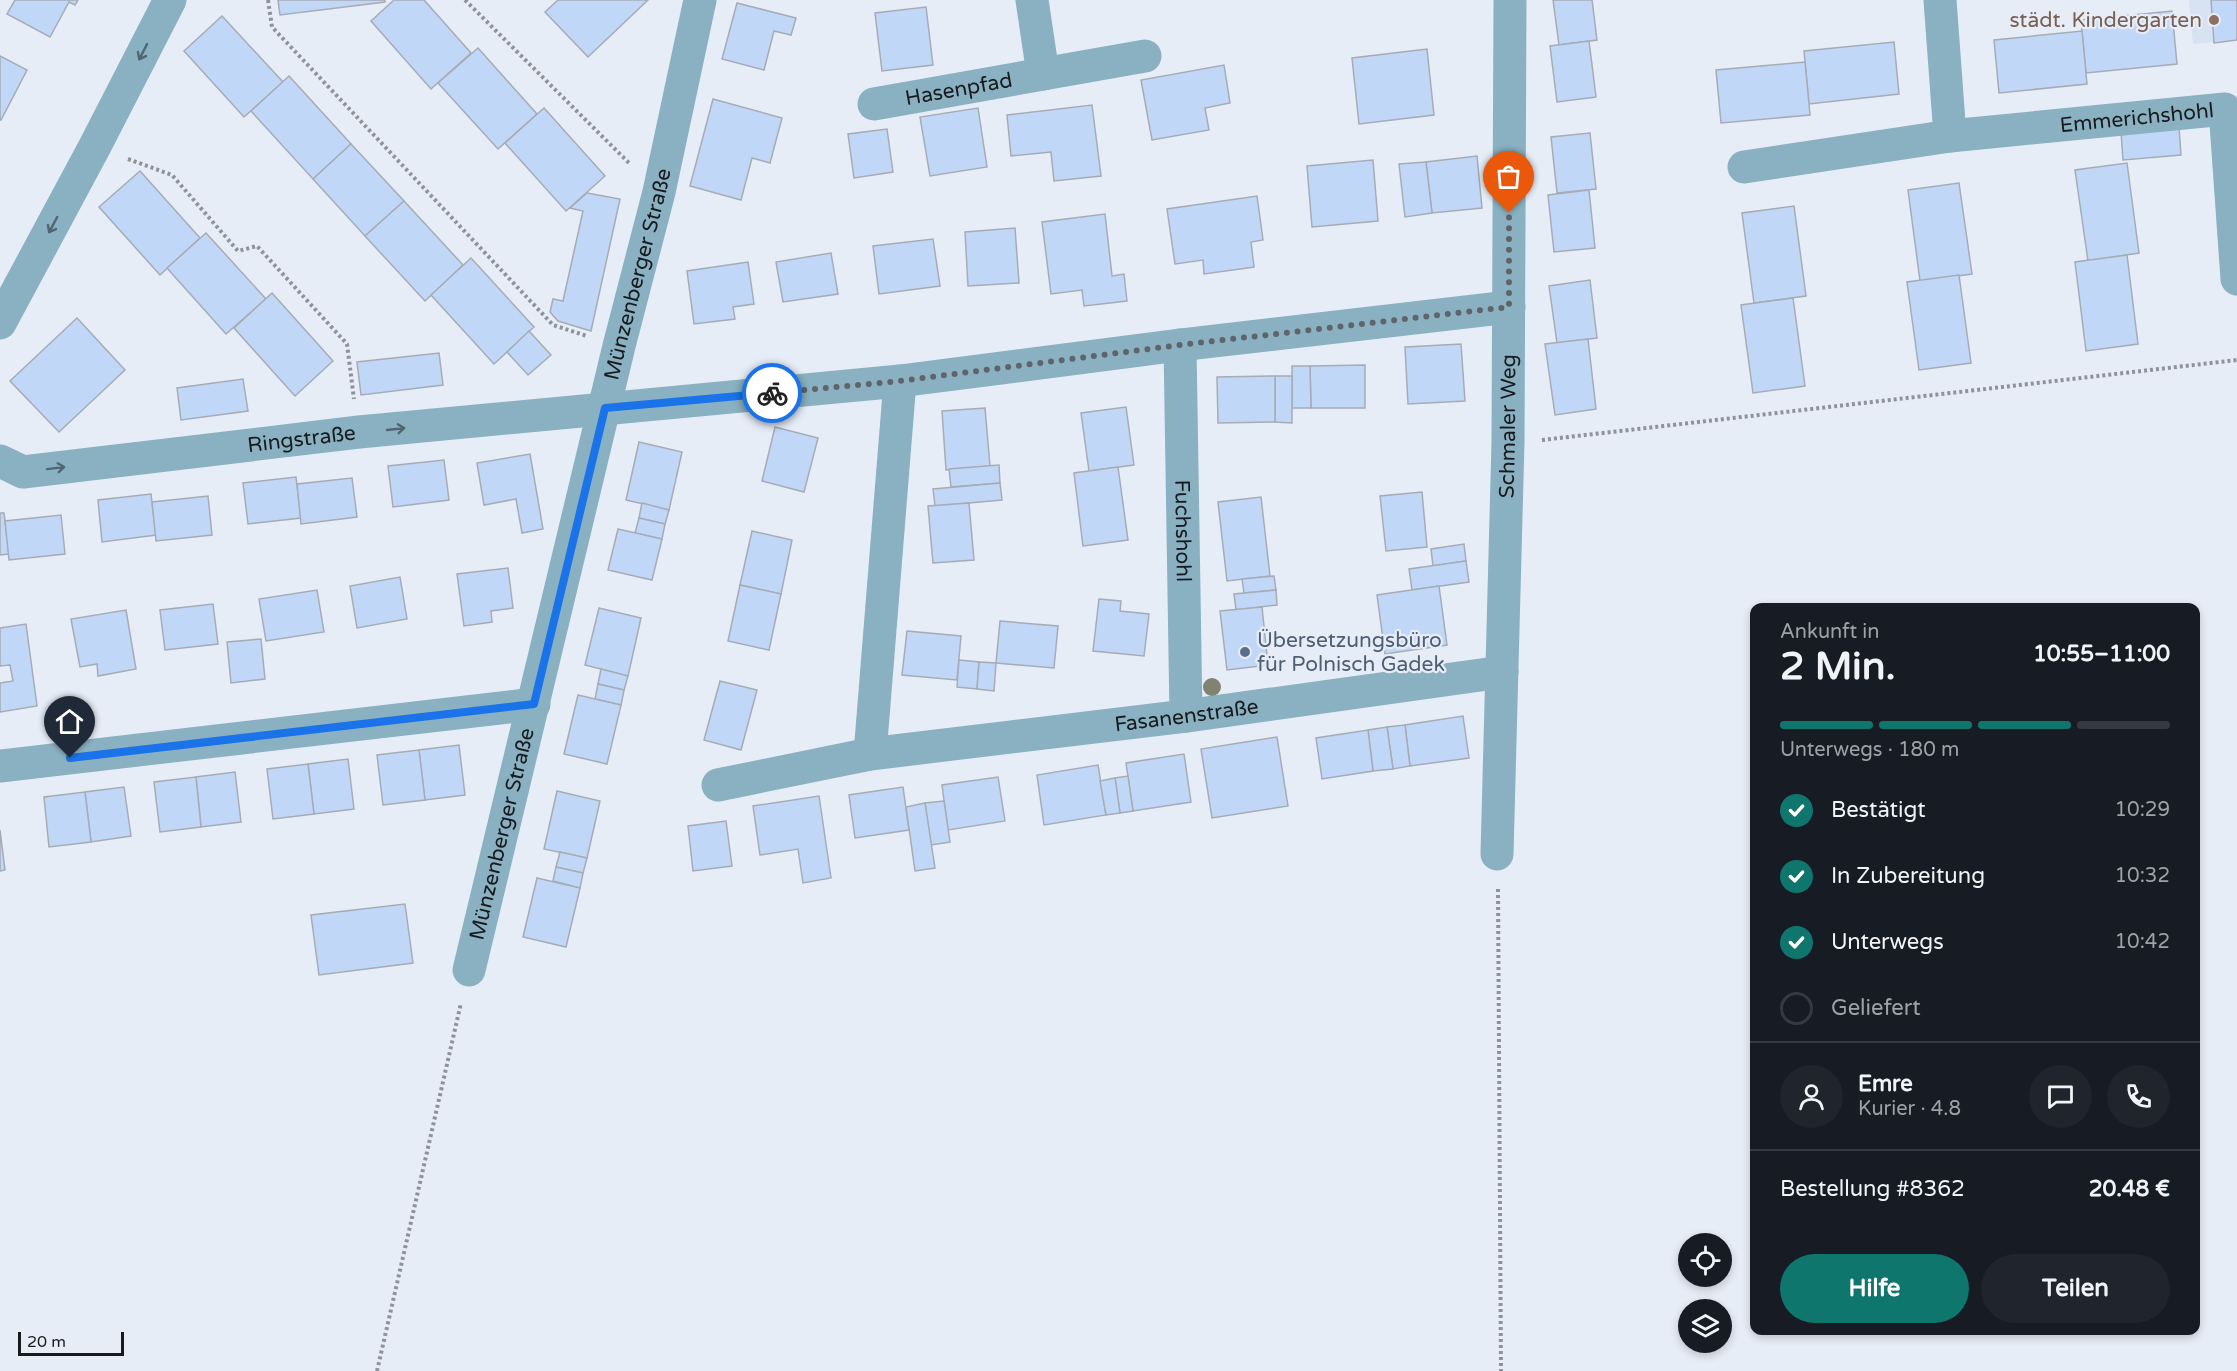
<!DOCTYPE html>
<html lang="de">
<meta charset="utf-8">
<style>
body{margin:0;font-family:"Varela Round",sans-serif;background:#20242c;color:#f1f3f6;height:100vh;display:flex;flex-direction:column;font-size:22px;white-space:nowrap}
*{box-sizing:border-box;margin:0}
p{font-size:20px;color:#9ea1a6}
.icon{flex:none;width:33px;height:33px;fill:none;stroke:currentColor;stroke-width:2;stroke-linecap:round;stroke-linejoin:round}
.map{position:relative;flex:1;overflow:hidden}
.sheet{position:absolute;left:1750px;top:603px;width:450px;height:732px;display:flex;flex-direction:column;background:#171b24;border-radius:12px;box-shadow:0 3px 9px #0003}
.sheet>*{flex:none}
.buttons{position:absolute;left:1678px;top:1233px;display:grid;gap:12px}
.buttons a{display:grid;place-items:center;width:54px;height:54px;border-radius:50%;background:#171b24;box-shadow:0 3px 9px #0003;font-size:30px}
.scale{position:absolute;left:18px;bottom:15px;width:106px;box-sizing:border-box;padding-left:6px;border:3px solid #181a1e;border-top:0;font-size:16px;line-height:21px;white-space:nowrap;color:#181a1e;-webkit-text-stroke:4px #e7edf7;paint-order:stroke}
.pin{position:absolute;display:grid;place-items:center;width:51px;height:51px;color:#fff;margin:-62px -26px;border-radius:50% 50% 50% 0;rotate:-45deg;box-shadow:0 0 6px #0007}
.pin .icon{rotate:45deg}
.courier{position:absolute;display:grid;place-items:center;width:60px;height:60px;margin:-30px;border:4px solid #1a73e8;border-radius:50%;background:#fff;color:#222;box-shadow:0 2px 8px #0007}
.overview em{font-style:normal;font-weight:700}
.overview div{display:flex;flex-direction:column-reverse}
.overview{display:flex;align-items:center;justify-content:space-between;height:102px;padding:0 30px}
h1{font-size:39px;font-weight:700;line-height:45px}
.bar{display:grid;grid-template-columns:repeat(4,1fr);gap:9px 6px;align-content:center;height:72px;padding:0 30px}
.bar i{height:8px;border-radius:4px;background:#363941}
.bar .selected{background:#0f766e}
.bar p{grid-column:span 4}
.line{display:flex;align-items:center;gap:15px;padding:0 30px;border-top:2px solid #363941}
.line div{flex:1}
.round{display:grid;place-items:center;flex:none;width:63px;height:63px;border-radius:32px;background:#20242c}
ol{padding:0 30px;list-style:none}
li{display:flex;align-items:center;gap:18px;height:66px}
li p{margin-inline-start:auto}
li .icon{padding:6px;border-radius:50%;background:#0f766e;color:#fff;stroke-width:4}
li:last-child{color:#9ea1a6}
li i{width:33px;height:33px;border:3px solid #363941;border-radius:50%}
.button{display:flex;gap:12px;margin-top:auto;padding:12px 30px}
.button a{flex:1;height:69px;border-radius:36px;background:#0f766e;color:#fff;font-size:24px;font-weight:700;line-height:69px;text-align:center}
.button a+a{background:#20242c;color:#f1f3f6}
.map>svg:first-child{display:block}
.built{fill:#d7e2f2}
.building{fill:#c1d7f8;stroke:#a6acb5;stroke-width:1.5}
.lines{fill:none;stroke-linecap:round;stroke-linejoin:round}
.path{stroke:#8e939a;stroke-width:4;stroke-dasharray:3 3;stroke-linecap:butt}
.minor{stroke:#89b1c2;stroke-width:33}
.tree{fill:#80836f}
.oneway{stroke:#506670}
.done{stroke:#60646a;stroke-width:6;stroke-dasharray:0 10.8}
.route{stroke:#1a73e8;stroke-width:8}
.education-dot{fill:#8d6e63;stroke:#e7edf7;stroke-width:2}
.service-dot{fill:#5c6f8a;stroke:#e7edf7;stroke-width:2}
.labels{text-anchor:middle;stroke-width:4.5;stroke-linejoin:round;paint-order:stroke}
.education-label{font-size:21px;fill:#785e54;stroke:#e7edf7;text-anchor:end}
.street-label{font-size:21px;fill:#181a1e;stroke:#e7edf7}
.service-label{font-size:21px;fill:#4e5e75;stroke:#e7edf7;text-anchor:start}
</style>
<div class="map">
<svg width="2237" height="1371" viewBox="0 0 2237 1371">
<rect width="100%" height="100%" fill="#e7edf7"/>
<!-- built -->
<polygon class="built" points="2189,0 2237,0 2237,40 2193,44"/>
<!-- building -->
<g class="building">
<polygon points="15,0 78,0 75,5 69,2 50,37 7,14"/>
<polygon points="278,0 385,0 385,2 280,15"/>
<polygon points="394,0 424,0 471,53 431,89 371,21"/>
<polygon points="558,0 648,0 588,57 545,12"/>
<polygon points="1553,0 1592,0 1597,40 1559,45"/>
<polygon points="2211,0 2237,0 2237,40 2214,43"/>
<polygon points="737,3 796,18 791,35 774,31 764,70 722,59"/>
<polygon points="926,7 933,65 882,71 875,13"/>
<polygon points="2172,11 2177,64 2086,73 2081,20"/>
<polygon points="222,16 283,82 244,117 184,51"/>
<polygon points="2082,31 2087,84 1999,93 1994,40"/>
<polygon points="1589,41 1596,97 1557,102 1550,46"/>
<polygon points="1894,42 1899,94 1809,104 1804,51"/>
<polygon points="478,48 537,114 498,149 438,83"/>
<polygon points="1427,49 1434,115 1359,124 1352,58"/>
<polygon points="0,56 27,70 1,120 0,120"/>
<polygon points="1805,62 1810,115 1721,123 1716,70"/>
<polygon points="1224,65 1230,103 1205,108 1209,130 1152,140 1141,80"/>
<polygon points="289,76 351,144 313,179 251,111"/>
<polygon points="713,99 782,118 770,163 752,158 741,200 690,186"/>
<polygon points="1092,105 1101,176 1054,181 1051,152 1011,156 1007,115"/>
<polygon points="544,108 605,176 566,211 505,143"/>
<polygon points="978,108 987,167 930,176 920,117"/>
<polygon points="2179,127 2181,155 2123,160 2121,132"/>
<polygon points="887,129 893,172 854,178 848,134"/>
<polygon points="1590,133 1596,189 1557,193 1551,137"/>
<polygon points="351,144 404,201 365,236 313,179"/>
<polygon points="1477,156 1482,208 1432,213 1426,162"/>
<polygon points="1373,160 1378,221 1312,227 1307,166"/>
<polygon points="1426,162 1432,213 1405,217 1399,164"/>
<polygon points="2127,163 2139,253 2088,261 2075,170"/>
<polygon points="140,171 200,238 160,275 99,207"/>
<polygon points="1959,183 1972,274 1920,281 1908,190"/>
<polygon points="1589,190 1595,248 1554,252 1548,195"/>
<polygon points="587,193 620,199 591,331 558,321 550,312 553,299 563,301 583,211 570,208"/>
<polygon points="1257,196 1263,240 1251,242 1254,267 1204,274 1203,260 1175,264 1167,209"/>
<polygon points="404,201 463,265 425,301 365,236"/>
<polygon points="1794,206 1806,296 1754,303 1742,213"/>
<polygon points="1105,214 1112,276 1124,274 1127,301 1084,306 1082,290 1051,294 1042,222"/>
<polygon points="1015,228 1019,283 968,286 965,232"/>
<polygon points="206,233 266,299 226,334 167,268"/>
<polygon points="933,239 940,286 879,294 873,246"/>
<polygon points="831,253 838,294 783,302 776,262"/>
<polygon points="2127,255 2138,344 2086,351 2075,262"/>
<polygon points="471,258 534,327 494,364 431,295"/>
<polygon points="748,262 754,304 733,307 735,319 694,324 687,271"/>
<polygon points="1959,275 1971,363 1919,370 1907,282"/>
<polygon points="1590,280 1597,338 1557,343 1549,286"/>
<polygon points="272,293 333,361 295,396 234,328"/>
<polygon points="1793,298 1805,386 1753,393 1741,305"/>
<polygon points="77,318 125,370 59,432 10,381"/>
<polygon points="529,331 551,355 528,375 507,352"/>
<polygon points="1588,339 1596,409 1555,415 1545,344"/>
<polygon points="1461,344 1465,401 1408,404 1405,347"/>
<polygon points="439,353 443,385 361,395 357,362"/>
<polygon points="1365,365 1365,408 1311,408 1310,366"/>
<polygon points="1292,366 1310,366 1311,408 1292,408"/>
<polygon points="1275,376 1292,376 1292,423 1275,422"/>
<polygon points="1275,376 1275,422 1218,423 1217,377"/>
<polygon points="243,379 248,411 181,420 177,388"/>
<polygon points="1126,407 1134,465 1089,471 1081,413"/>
<polygon points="985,408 990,466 946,470 942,411"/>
<polygon points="775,427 818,438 804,492 762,481"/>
<polygon points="639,442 682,452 669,510 626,500"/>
<polygon points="530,454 543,529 522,533 516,499 484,505 477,463"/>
<polygon points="444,460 449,500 393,507 388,466"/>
<polygon points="999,465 1000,483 951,487 949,469"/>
<polygon points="1118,467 1128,540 1083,546 1074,473"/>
<polygon points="296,477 301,518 248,524 243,483"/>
<polygon points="352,478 357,517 301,524 297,484"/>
<polygon points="1000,483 1002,500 935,506 933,489"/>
<polygon points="1422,492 1427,547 1386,551 1380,496"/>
<polygon points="151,494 156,535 102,542 98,500"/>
<polygon points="208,496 212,535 156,541 152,502"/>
<polygon points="1261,497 1270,576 1227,581 1218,502"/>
<polygon points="642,503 669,510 665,524 639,518"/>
<polygon points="969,503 974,560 933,563 928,506"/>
<polygon points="0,513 4,513 9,554 0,555"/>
<polygon points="61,515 65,554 9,560 5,521"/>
<polygon points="639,518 665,524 662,539 635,533"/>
<polygon points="618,529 662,539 652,580 608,570"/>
<polygon points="752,531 792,540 781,594 740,585"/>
<polygon points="1464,544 1466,561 1433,566 1431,549"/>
<polygon points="1466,561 1469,582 1412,590 1409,569"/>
<polygon points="508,568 513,608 491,611 492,622 464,626 457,574"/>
<polygon points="1274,576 1276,590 1244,593 1242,579"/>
<polygon points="400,577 407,619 357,628 350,586"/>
<polygon points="740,585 781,594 769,650 728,641"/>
<polygon points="1439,586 1447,645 1385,654 1377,595"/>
<polygon points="317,590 324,632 266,641 259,599"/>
<polygon points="1276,590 1277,605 1236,610 1234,594"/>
<polygon points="1099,599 1121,601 1120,611 1149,614 1144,656 1093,651"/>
<polygon points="213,604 218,644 165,650 160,610"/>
<polygon points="1262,607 1268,665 1227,670 1220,611"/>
<polygon points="599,608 641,618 628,676 585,665"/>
<polygon points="126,610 136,669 98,676 97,664 80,667 71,619"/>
<polygon points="1000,621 1058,626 1054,668 996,663"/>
<polygon points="26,624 37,706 0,712 0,683 13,681 10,665 0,666 0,628"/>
<polygon points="907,631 961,636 957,680 902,675"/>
<polygon points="261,639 265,679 231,683 227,642"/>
<polygon points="959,660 979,662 977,689 957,687"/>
<polygon points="979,662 996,663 994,691 977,689"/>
<polygon points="601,669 628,676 624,690 598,684"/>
<polygon points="720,681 757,690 741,750 704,740"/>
<polygon points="598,684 624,690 621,705 595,699"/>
<polygon points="578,695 621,705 607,764 564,754"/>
<polygon points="1463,716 1469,758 1410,766 1405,725"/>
<polygon points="1405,725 1410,766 1393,769 1387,727"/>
<polygon points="1387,727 1393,769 1373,771 1368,730"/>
<polygon points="1368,730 1373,771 1322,779 1316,738"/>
<polygon points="1277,737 1288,806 1212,818 1201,749"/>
<polygon points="459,745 465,795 425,800 419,750"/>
<polygon points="419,750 425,800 383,805 377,755"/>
<polygon points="1184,754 1191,802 1133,811 1126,763"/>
<polygon points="348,759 354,809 314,814 308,764"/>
<polygon points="308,764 314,814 273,819 267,769"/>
<polygon points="1098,765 1106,815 1044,825 1037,775"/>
<polygon points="235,772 241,822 201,827 196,777"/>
<polygon points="1128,776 1133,811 1120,813 1115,778"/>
<polygon points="196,777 201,827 160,832 154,782"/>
<polygon points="998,777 1005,821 948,830 942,785"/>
<polygon points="1115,778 1120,813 1106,815 1100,781"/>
<polygon points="124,787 131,836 91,842 85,792"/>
<polygon points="903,787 909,830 855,838 849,795"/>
<polygon points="557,791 600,801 587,858 544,849"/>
<polygon points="85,792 91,842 49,847 44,797"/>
<polygon points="819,796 831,878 803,883 798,849 760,855 753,806"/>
<polygon points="944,801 950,842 931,845 925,803"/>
<polygon points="925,803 935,868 915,871 906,807"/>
<polygon points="726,821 732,866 693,871 688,826"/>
<polygon points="0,830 5,870 0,871"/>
<polygon points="560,852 587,858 583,873 556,867"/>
<polygon points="556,867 583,873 580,888 553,881"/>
<polygon points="537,878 580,888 566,947 523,937"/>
<polygon points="405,904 413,963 319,975 311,915"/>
</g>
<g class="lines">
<!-- path -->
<g class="path">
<polyline points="268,0 272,27 553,325 587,336"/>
<polyline points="465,0 630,164"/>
<polyline points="128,159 172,175 238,251 257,246 347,344 354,399"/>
<polyline points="1542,440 2237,360"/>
<polyline points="1498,889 1501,1371"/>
<polyline points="377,1371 461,1003"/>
</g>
<!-- minor -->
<g class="minor">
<polyline points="1032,0 1043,74"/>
<path id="s1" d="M1940,0L1950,136L2225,109L2237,279"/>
<path id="s2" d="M874,104L1145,56"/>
<polyline points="1744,167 1950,136"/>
<polyline points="0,323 95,146 170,0"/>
<path id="s3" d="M1180,345L1186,716"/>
<path id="s4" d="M0,461L23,472L359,432L900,381L1180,345L1509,307"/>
<polyline points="870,754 900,381"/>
<polyline points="0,766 534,704"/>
<path id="s5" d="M718,785L870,754L1186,716L1502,672"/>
<path id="s6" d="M1497,854L1508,442L1510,0"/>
<path id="s7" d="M469,970L619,346L659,192L700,0"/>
</g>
</g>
<!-- trees -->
<circle class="tree" cx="1212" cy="687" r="9"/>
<!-- one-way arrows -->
<defs><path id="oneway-shaft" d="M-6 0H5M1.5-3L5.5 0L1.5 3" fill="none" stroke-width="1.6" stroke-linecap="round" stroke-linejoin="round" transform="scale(1.5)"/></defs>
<g class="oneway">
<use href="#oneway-shaft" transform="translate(143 52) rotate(117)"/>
<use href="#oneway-shaft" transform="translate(53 225) rotate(118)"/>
<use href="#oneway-shaft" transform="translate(396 429) rotate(-6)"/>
<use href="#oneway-shaft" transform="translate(56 468) rotate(-7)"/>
</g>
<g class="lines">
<!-- done -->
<polyline class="done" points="772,393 900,381 1180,345 1509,307 1509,213"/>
<!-- route -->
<polyline class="route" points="70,758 534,704 605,408 772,393"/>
</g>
<!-- markers -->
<circle class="education-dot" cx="2214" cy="20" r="6"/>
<circle class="service-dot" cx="1245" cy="652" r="6"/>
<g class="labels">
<!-- education labels -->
<g class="education-label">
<text x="2202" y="27">städt. Kindergarten</text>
</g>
<!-- street labels -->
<g class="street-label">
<text dy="7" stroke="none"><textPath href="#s2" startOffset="86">Hasenpfad</textPath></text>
<text dy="7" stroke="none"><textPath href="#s1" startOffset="324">Emmerichshohl</textPath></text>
<text dy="7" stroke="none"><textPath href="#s7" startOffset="716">Münzenberger Straße</textPath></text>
<text dy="7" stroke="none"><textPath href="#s6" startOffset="428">Schmaler Weg</textPath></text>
<text dy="7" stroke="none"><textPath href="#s4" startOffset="306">Ringstraße</textPath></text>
<text dy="7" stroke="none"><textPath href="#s3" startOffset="186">Fuchshohl</textPath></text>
<text dy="7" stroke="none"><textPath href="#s5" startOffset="474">Fasanenstraße</textPath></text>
<text dy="7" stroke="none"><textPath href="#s7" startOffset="140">Münzenberger Straße</textPath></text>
</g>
<!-- service labels -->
<g class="service-label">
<text x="1257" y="647">Übersetzungsbüro<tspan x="1257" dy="24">für Polnisch Gadek</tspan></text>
</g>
</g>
</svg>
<div class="buttons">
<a><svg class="icon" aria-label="locate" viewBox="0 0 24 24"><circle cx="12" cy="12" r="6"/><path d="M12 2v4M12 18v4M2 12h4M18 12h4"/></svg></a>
<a><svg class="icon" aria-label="layers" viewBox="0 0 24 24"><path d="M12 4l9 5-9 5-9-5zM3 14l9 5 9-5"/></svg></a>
</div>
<div class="scale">20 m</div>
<div class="pin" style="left:1509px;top:213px;background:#ea580c"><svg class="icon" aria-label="bag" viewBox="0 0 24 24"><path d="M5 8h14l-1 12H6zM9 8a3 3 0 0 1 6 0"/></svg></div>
<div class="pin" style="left:70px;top:758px;background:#1f2937"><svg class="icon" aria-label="home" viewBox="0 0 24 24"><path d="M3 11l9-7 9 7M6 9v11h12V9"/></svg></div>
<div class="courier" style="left:772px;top:393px"><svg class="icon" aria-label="bike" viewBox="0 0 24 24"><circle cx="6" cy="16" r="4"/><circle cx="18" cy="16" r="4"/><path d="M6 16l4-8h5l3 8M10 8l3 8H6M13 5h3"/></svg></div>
<section class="sheet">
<div class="overview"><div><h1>2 Min.</h1><p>Ankunft in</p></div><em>10:55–11:00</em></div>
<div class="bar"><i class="selected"></i><i class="selected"></i><i class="selected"></i><i></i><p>Unterwegs · 180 m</p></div>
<ol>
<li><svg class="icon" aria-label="check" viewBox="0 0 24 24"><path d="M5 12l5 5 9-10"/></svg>Bestätigt<p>10:29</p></li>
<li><svg class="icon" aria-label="check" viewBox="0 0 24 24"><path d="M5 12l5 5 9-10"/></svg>In Zubereitung<p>10:32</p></li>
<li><svg class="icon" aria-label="check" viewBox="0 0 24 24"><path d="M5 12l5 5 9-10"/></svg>Unterwegs<p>10:42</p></li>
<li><i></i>Geliefert</li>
</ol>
<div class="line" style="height:108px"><a class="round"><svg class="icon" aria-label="person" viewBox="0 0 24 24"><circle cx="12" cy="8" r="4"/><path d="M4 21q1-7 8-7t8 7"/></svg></a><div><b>Emre</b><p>Kurier · 4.8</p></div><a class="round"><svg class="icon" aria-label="chat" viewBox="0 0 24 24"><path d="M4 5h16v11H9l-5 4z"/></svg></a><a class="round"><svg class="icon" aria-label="phone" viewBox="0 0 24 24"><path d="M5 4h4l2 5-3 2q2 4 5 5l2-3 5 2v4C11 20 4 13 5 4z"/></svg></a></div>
<div class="line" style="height:78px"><div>Bestellung #8362</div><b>20.48 €</b></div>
<div class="button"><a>Hilfe</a><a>Teilen</a></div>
</section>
</div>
